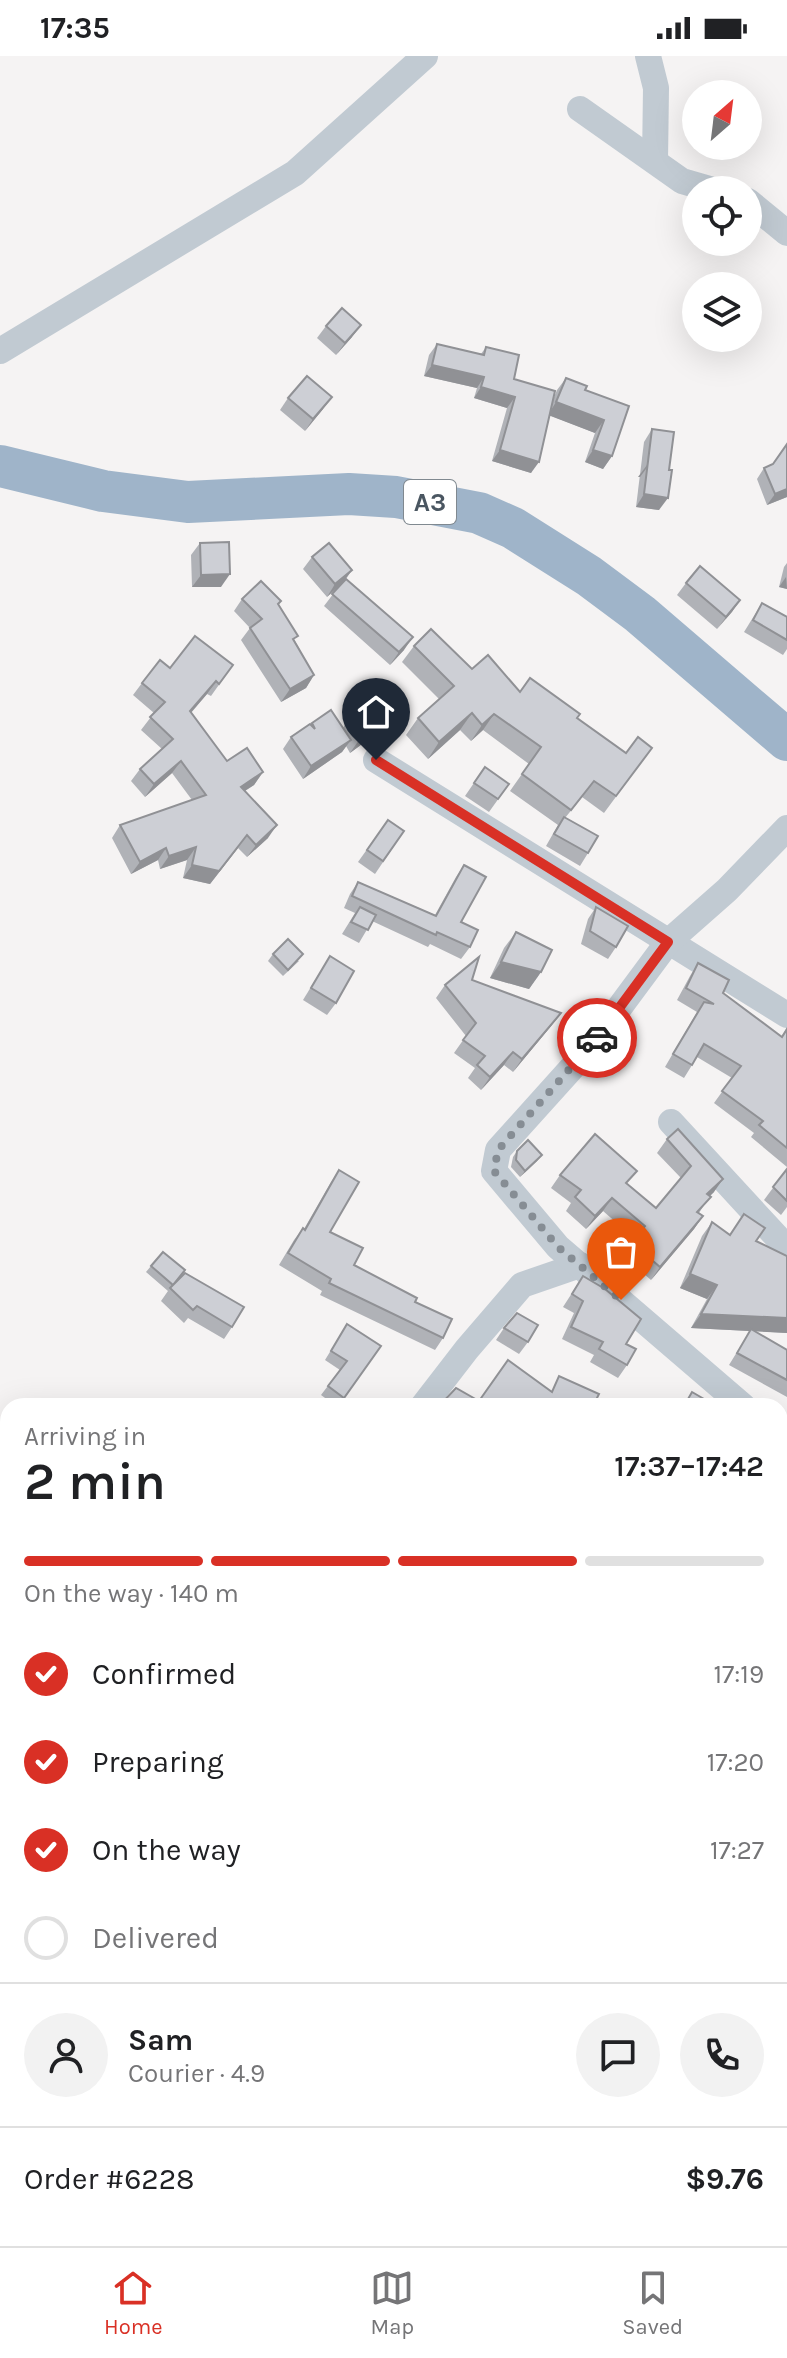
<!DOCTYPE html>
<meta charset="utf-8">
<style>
body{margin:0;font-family:Karla,sans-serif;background:#f2f2f2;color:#202124;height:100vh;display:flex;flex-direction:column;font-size:30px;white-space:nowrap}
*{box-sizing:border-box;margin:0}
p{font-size:26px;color:#757577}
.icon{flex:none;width:44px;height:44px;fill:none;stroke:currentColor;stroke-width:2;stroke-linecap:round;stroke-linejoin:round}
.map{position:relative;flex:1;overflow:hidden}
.sheet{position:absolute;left:0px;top:1342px;width:788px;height:848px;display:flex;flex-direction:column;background:#fff;border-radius:24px 24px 0 0;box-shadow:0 8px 32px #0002}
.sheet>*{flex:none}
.needle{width:52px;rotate:28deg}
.controls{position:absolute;left:682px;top:24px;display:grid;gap:16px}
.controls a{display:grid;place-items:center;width:80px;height:80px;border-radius:50%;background:#fff;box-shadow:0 8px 32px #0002;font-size:40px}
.pin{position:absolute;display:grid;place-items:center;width:68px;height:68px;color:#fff;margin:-82px -34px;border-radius:50% 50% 50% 0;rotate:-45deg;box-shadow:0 0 8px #0007}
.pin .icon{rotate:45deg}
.courier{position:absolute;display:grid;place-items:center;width:80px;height:80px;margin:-40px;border:6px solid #d93025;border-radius:50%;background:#fff;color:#222;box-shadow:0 2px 10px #0007}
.summary em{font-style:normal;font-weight:600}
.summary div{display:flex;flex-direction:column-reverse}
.summary{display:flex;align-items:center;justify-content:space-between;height:136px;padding:0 24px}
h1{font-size:52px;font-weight:600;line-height:60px}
.bar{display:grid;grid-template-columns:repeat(4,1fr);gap:12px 8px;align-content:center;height:96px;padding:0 24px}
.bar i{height:10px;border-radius:6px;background:#e0e0e0}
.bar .on{background:#d93025}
.bar p{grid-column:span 4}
.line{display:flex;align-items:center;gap:20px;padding:0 24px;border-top:2px solid #e0e0e0}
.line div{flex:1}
.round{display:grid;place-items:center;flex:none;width:84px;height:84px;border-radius:42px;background:#f2f2f2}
ol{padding:0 24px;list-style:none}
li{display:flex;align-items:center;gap:24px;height:88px}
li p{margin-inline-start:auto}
li .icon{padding:8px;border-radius:50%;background:#d93025;color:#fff;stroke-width:4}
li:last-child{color:#757577}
li i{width:44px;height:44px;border:4px solid #e0e0e0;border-radius:50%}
.status{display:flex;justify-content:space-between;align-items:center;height:56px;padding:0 40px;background:#fff;direction:ltr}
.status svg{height:22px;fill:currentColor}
.menu{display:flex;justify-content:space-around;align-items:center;height:112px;border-top:2px solid #e0e0e0;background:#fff;font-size:22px;color:#757577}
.menu a{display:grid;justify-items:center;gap:4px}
.menu .on{color:#d93025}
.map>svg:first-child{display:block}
.green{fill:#c3f1d5}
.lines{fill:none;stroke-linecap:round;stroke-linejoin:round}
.minor{stroke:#c1cad2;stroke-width:26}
.trunk{stroke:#9fb4c9;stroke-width:42}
.wall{fill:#b0b2b7}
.shaded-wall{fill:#909195}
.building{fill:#cdcfd5;stroke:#909195;stroke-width:2}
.done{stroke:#868d94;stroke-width:8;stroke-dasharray:0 14.4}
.route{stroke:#d93025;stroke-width:10}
.labels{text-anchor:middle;stroke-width:6;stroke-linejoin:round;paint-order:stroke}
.shield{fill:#fff;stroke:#808990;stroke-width:2}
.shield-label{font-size:26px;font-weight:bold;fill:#4a5661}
</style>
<div class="status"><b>17:35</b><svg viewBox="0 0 49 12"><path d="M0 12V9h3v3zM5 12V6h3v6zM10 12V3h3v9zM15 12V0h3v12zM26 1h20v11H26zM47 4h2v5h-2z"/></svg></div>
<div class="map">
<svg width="787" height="2190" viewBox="0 0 787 2190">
<rect width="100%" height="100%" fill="#f5f3f3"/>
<!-- green -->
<polygon class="green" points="8,2067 8,2182 406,2182 406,2190 0,2190 0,2068"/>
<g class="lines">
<!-- minor -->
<g class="minor">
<polyline points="648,0 656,32 655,105"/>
<polyline points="580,53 682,125 713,134"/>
<polyline points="748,145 787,177"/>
<polyline points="0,295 295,117 425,0"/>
<polyline points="376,704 787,959"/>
<polyline points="671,1066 787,1192"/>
<polyline points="423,1350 467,1293 522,1229 580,1209"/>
<polyline points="743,1350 558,1191 494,1115 498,1094 588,994 668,886 727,834 787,772"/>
<polyline points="780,1383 787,1389"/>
<polyline points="780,1443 787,1439"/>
<polyline points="780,1940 787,1931"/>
<polyline points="780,1973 787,1972"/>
<polyline points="480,2190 482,2182"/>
<polyline points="658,2190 661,2182"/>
</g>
<!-- trunk -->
<polyline class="trunk" points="0,410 103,435 188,446 349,438 396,441 479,457 513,472 589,520 640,558 787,684"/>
</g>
<!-- wall -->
<g class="wall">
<polygon points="326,270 352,281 336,299 317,282"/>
<polygon points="437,288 481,298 486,291 514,323 552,346 557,334 566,322 585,334 629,350 612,400 603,413 585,406 595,377 549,359 531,417 492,405 507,352 474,342 477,332 424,320 429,299"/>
<polygon points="288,342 323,353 305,375 280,354"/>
<polygon points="652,373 669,414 659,454 636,451 644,386"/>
<polygon points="787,388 787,441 767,449 757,423 764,412 773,408"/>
<polygon points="200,487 221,531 192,531 191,499"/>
<polygon points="312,501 352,514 346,523 404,594 390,609 324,550 340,529 327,541 303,513"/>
<polygon points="787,507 787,533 779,531 784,511"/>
<polygon points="686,527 740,544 717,573 677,539"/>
<polygon points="242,543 278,549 295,585 314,619 306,632 281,646 241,584 250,572 234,555"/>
<polygon points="762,547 787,561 787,593 783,599 744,576"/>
<polygon points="414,590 472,613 577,662 626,697 652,692 604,757 582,741 565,762 588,797 580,810 546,790 558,769 510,735 529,708 483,674 471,685 460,674 428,703 406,679 418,662 439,643 402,606"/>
<polygon points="233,609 211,640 207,638 191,657 227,705 263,716 254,729 245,735 268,782 247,801 238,792 210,828 183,822 187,804 160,813 158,804 131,818 112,782 120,769 192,744 172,717 145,741 131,725 140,713 162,693 141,674 154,657 133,639 142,627 170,612"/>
<polygon points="402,652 393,665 350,697 346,690 342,696 303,723 283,693 291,681 312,667 343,672 346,667"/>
<polygon points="485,711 509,728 489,756 465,740"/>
<polygon points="388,764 404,775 375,818 358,806"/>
<polygon points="464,809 461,866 470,891 461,903 430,888 428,891 372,865 359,887 342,878 355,857 344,852 350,838 358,826 435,859 456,821"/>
<polygon points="596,851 616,891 608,903 581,888 588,863"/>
<polygon points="516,876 541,916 529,933 490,922 504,892"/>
<polygon points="273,898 299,905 283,920 268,905"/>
<polygon points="330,900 336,947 327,959 303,944"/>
<polygon points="698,907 723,937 781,981 787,972 787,1111 751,1081 754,1077 714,1047 732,1022 697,1001 684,1022 665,1011 697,956 677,944 690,920"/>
<polygon points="472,924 561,957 551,970 513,1016 504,1009 481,1034 468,1022 475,1012 454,997 466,980 436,942 445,929"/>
<polygon points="667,1083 714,1136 710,1140 699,1157 703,1160 694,1173 651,1224 622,1199 634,1182 603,1155 586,1173 566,1155 571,1147 551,1132 560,1119 628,1128 656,1152 681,1122 657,1097"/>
<polygon points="517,1095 542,1099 537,1105 520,1121 511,1111 513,1101"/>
<polygon points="787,1113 787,1151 781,1159 764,1144"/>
<polygon points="339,1114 330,1176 354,1209 415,1246 443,1282 435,1294 320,1239 322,1235 279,1209 294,1184 303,1172 304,1173 331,1126"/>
<polygon points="712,1166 730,1179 756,1185 787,1200 787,1277 754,1275 787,1294 787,1341 729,1309 750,1275 691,1272 707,1243 680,1232 702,1180"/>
<polygon points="151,1210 181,1221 232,1271 224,1283 188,1262 184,1267 161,1245 168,1235 146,1216"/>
<polygon points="583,1220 626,1288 627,1309 618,1322 590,1306 594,1299 562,1283 574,1257 563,1251"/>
<polygon points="347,1268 381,1290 338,1350 336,1350 321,1339 340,1314 325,1304"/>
<polygon points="504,1272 528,1286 519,1298 496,1284"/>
<polygon points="780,1601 787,1633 787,1691 780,1695"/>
<polygon points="787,1694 787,1856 780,1855 780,1704"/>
<polygon points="784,1983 787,1984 787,2010 780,2009 780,1989"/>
<polygon points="787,2068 787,2190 702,2190 681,2182 780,2182 780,2109 784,2098"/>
<polygon points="332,2182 371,2182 370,2190 331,2190"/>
<polygon points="556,2182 647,2182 644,2190 567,2190 556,2183"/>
</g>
<!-- shaded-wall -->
<g class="shaded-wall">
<polygon points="361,269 352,281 336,299 345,287"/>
<polygon points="432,309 484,321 477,332 424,320"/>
<polygon points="481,331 515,341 507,352 474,342"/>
<polygon points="332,341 323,353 305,375 313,363"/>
<polygon points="556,346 604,364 595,377 548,359"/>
<polygon points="500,394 539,406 531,417 492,405"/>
<polygon points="593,394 612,400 603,413 585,406"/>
<polygon points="647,409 649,409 640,421 638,421"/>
<polygon points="787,433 787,441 767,449 775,438"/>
<polygon points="644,438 668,442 659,454 636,451"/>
<polygon points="352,514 343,526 327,541 335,528"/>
<polygon points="230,518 221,531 192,531 201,519"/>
<polygon points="786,521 787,533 779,531"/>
<polygon points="740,544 732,556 717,573 726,561"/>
<polygon points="413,581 404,594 390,609 399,596"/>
<polygon points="314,619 306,632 281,646 290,633"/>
<polygon points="216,625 207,638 181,668 190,655"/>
<polygon points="402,652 393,665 350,697 359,684"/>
<polygon points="472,657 460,674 428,703 439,686"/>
<polygon points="494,658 483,674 471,685 482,669"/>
<polygon points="351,684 342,696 303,723 311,710"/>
<polygon points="181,705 172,717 145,741 154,728"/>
<polygon points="263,716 254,729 232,743 241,731"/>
<polygon points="277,769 268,782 247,801 256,789"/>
<polygon points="196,791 187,804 160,813 169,800"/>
<polygon points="166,792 158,804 131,818 140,806"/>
<polygon points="238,792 210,828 183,822 192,809"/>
<polygon points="501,906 541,916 529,933 490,922"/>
<polygon points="561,957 551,970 513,1016 522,1003"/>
<polygon points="513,996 504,1009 481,1034 490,1021"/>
<polygon points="542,1099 537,1105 520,1121 525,1115"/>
<polygon points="723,1123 714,1136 698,1151 707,1138"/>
<polygon points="612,1142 603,1155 586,1173 595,1160"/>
<polygon points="703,1160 694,1173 651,1224 660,1211"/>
<polygon points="690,1218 717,1229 707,1243 680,1232"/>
<polygon points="701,1258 787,1262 787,1277 691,1272"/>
<polygon points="787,1684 787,1691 780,1695 780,1693"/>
<polygon points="780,1833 787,1835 787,1856 780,1855"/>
<polygon points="782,2002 787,2003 787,2010 780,2009"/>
<polygon points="780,2086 787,2087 787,2094 784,2098 780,2097"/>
<polygon points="681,2182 716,2182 733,2188 731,2190 702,2190"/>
</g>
<!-- building -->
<g class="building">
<polygon points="342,252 361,269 345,287 326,270"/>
<polygon points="437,288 484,299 486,291 519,299 514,323 555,335 539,406 500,394 515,341 481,331 484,321 432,309"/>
<polygon points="307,320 332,341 313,363 288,342"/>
<polygon points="566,322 587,330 585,334 629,350 612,400 593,394 604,364 556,346"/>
<polygon points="652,373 674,376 669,414 672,414 668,442 644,438"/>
<polygon points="787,388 787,433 775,438 764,412 773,408"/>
<polygon points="229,486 230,518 201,519 200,487"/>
<polygon points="329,487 352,514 335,528 312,501"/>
<polygon points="700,510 740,544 726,561 686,527"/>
<polygon points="346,523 413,581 399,596 332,538"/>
<polygon points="261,525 281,545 278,548 298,580 293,583 314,619 290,633 250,572 262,563 242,543"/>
<polygon points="762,547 787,561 787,584 753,564"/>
<polygon points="431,573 472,613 488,599 520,636 530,622 580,658 577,662 626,697 638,681 652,692 616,740 594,725 571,754 522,718 541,691 494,658 482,669 472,657 439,686 418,662 454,630 414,590"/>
<polygon points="195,580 233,609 219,628 216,625 190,655 227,705 247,692 263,716 241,731 277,769 256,789 247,779 219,815 192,809 196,791 169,800 166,792 140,806 120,769 206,739 181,705 154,728 140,713 173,683 150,661 165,646 142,627 160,604 170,612"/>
<polygon points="389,635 402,652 359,684 346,667"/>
<polygon points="331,654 351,684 311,710 291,681 310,668 315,673 312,667"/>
<polygon points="485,711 509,728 498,743 474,727"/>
<polygon points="564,761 598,780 588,797 554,778"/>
<polygon points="388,764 404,775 383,805 367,794"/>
<polygon points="464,809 486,821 461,866 478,874 470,891 437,876 436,879 352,840 358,826 436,860"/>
<polygon points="360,851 376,859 368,874 351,866"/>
<polygon points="596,851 628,870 616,891 590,875"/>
<polygon points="516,876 552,894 541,916 501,906"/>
<polygon points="288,883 303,898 288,914 273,898"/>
<polygon points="330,900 354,915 336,947 311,932"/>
<polygon points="479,901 472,924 561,957 522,1003 513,996 490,1021 477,1009 485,1000 463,984 476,967 445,929"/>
<polygon points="698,907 729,924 723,937 782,981 787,973 787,1092 759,1069 763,1065 722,1035 741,1010 704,988 692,1009 673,998 704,946 714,948 686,932"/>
<polygon points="678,1073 723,1123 707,1138 711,1141 697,1156 703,1160 660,1211 631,1186 645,1170 612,1142 595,1160 575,1141 581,1134 560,1119 595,1078 637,1115 626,1127 656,1152 691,1110 667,1083"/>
<polygon points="528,1084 542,1099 525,1115 516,1104 517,1095"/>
<polygon points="787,1113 787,1145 773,1131"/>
<polygon points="339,1114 359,1126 330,1176 363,1192 354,1209 417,1242 415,1246 452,1263 443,1282 329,1227 331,1223 288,1197 303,1172 305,1174"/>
<polygon points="744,1158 765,1172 756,1185 787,1200 787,1262 701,1258 717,1229 690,1218 712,1166 730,1179"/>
<polygon points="163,1196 185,1214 173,1229 151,1210"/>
<polygon points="185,1217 244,1251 232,1271 197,1250 193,1254 170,1232"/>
<polygon points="583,1220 605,1233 641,1263 626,1288 636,1293 627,1309 599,1293 603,1286 571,1271 583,1245 572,1238"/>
<polygon points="517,1257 538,1269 528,1286 504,1272"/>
<polygon points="347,1268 381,1290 344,1342 328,1330 347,1305 331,1295"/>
<polygon points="751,1273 787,1294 787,1324 737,1297"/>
<polygon points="508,1304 552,1336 559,1320 599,1338 593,1350 439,1350 456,1332 479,1345"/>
<polygon points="692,1336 716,1350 684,1350"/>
<polygon points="780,1601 787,1633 787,1684 785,1685 780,1678"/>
<polygon points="780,1724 787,1725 787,1835 780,1833"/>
<polygon points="784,1983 787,1984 787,2003 782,2002"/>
<polygon points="780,1995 783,1996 780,2009"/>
<polygon points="780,2067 787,2068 787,2087 780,2086"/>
<polygon points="787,2099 787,2190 778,2187 777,2190 732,2190 733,2188 716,2182 780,2182 780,2118"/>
<rect x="339" y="2182" width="31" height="8"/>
<polygon points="581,2182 647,2182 649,2183 644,2190 595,2190"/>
</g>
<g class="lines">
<!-- done -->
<polyline class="done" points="597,982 498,1094 494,1115 558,1191 621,1244"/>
<!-- route -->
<polyline class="route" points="376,704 668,886 597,982"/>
</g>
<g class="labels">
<!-- shield labels -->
<rect class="shield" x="404" y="424" width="52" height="44" rx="6"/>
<g class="shield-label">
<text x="430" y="455">A3</text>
</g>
</g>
</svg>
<div class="controls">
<a><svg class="needle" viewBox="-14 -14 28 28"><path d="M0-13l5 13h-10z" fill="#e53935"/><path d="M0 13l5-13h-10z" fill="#757577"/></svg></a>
<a><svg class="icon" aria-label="locate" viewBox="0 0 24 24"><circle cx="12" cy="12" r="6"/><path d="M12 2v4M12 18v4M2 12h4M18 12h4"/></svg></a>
<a><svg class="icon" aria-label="layers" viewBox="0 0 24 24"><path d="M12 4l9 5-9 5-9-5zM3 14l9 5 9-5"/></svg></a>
</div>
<div class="pin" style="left:621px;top:1244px;background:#ea580c"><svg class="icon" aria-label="bag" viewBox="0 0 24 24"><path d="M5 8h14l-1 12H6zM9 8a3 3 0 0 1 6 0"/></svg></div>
<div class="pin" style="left:376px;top:704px;background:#1f2937"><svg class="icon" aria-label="home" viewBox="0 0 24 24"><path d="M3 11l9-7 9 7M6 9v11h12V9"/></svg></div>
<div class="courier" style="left:597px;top:982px"><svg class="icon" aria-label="car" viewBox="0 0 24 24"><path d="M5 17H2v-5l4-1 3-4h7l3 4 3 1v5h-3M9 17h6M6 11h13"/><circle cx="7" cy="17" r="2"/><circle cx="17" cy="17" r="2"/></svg></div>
<section class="sheet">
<div class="summary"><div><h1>2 min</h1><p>Arriving in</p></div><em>17:37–17:42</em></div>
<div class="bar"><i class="on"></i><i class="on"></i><i class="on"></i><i></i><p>On the way · 140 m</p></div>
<ol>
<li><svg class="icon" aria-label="check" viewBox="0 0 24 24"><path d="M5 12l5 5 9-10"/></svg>Confirmed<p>17:19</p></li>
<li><svg class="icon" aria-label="check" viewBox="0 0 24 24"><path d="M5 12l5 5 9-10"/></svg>Preparing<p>17:20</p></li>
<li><svg class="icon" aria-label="check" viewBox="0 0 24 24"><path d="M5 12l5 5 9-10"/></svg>On the way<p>17:27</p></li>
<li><i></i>Delivered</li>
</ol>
<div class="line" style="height:144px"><a class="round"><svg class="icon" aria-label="person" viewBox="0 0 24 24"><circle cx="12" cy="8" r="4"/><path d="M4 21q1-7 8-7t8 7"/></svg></a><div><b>Sam</b><p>Courier · 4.9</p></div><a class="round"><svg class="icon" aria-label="chat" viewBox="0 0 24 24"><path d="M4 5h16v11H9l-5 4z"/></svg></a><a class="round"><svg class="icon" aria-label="phone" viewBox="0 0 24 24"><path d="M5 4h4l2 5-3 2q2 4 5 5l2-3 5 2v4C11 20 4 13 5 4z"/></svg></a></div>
<div class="line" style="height:104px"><div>Order #6228</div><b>$9.76</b></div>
</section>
</div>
<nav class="menu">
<a class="on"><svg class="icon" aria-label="home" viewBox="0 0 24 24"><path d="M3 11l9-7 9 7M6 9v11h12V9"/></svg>Home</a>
<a><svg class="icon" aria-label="map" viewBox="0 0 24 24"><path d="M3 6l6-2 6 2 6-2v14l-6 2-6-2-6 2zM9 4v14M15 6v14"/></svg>Map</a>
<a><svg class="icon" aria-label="saved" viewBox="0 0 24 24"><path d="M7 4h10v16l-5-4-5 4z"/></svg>Saved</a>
</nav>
